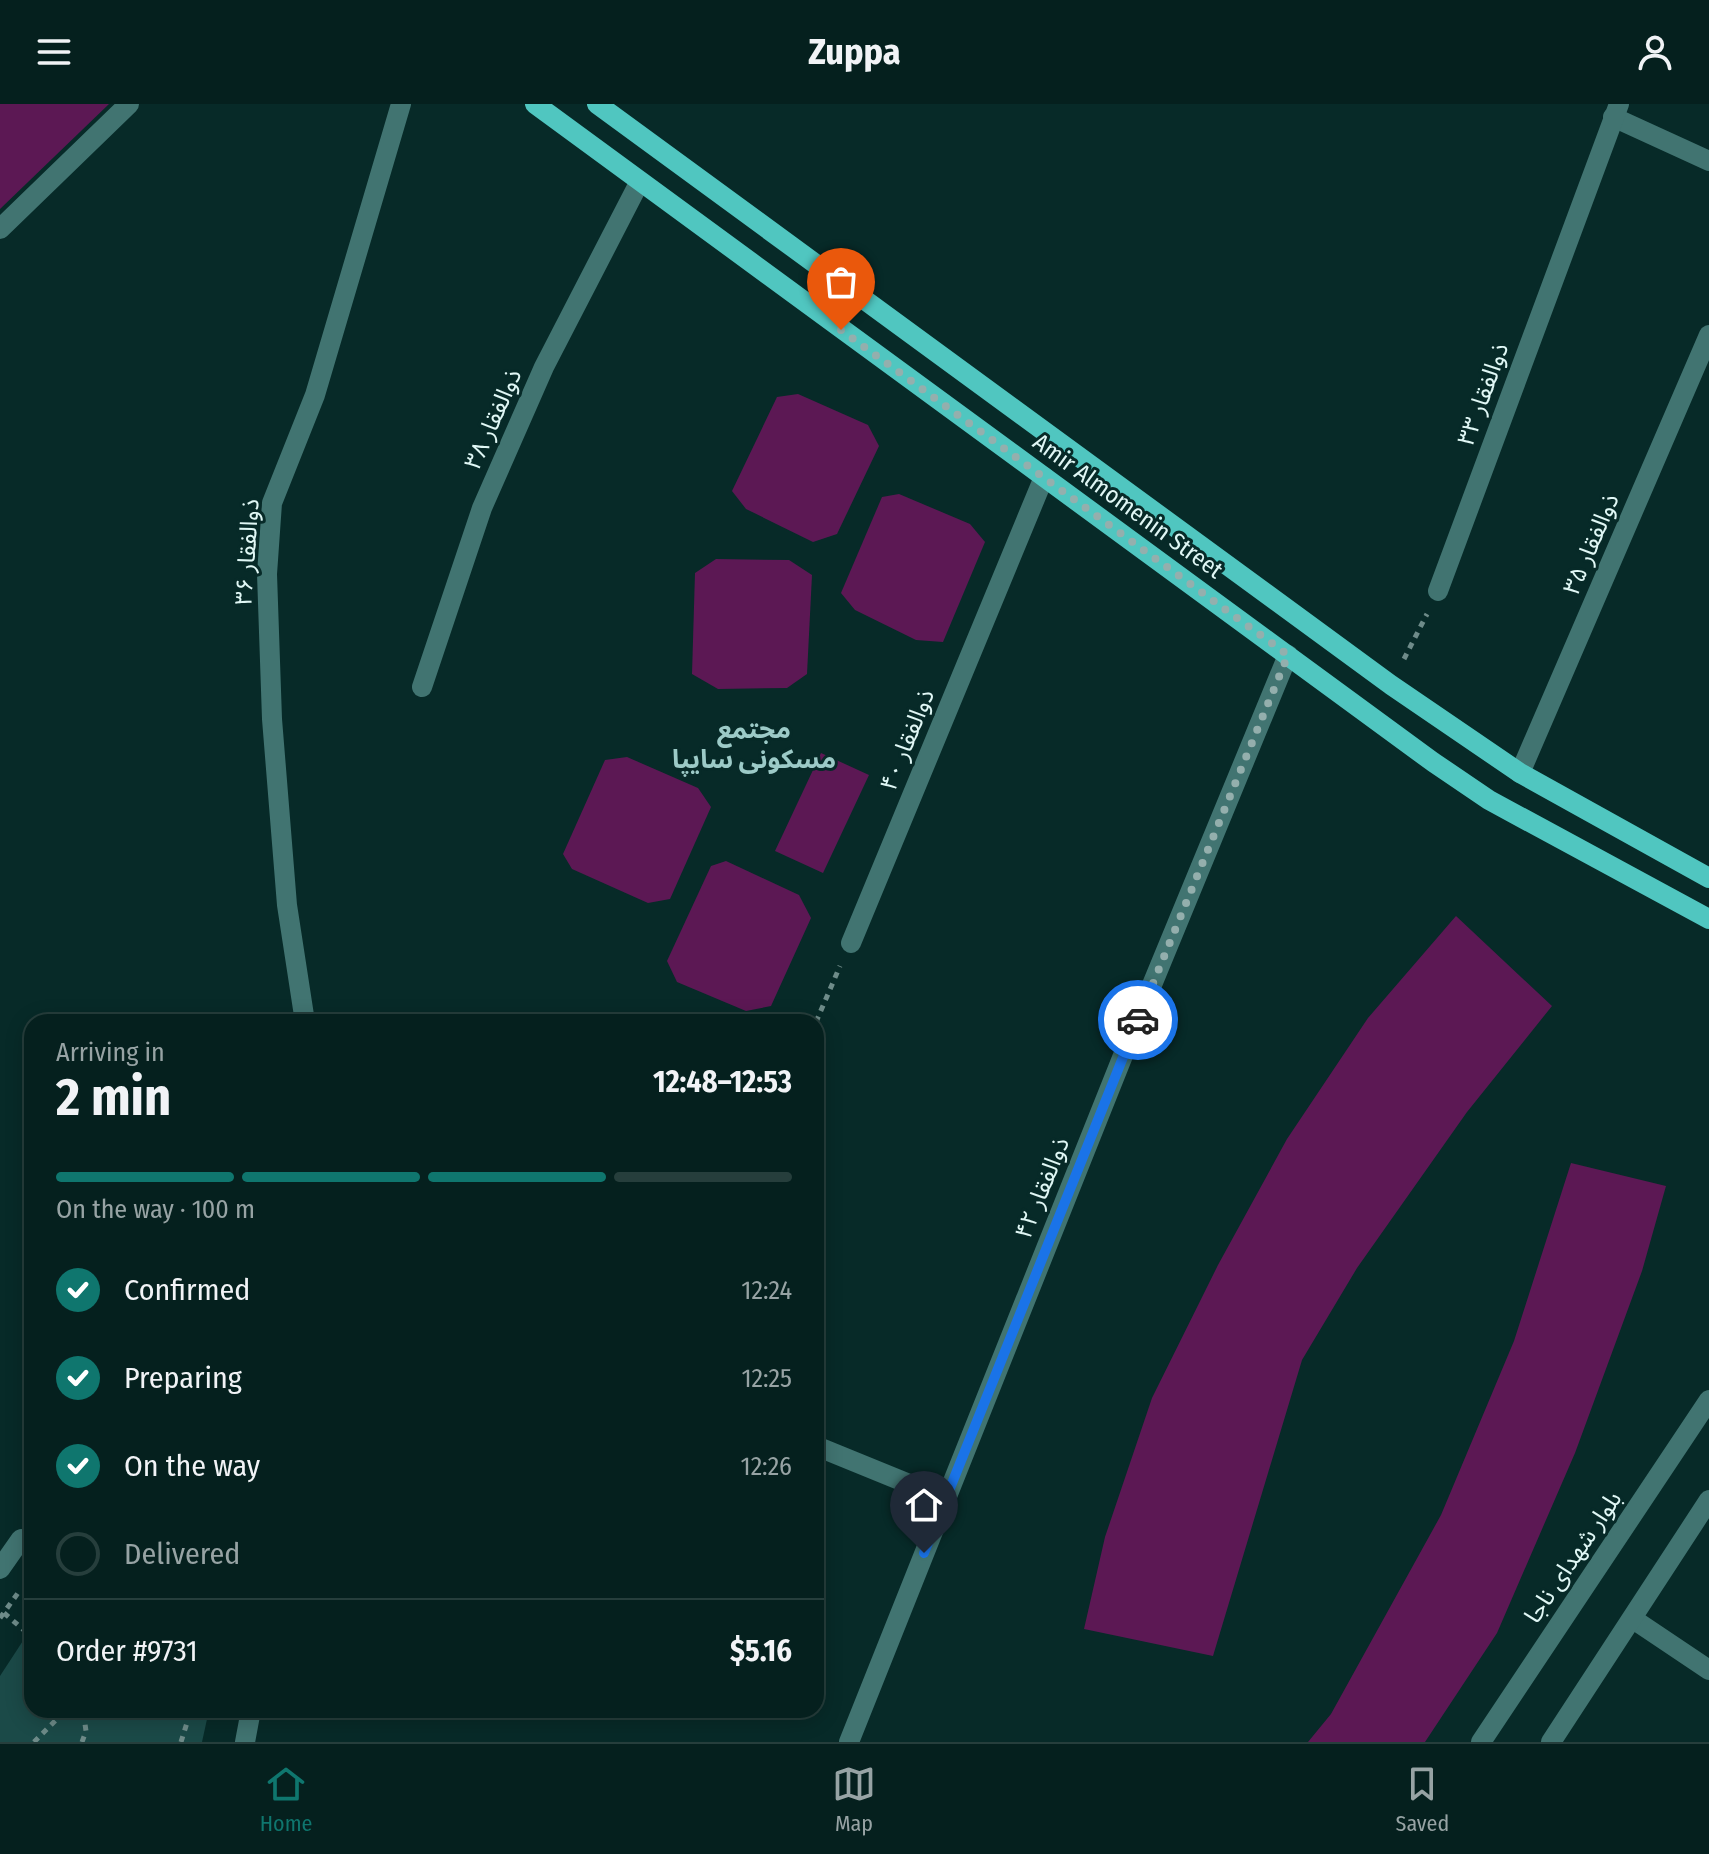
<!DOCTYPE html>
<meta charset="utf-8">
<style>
body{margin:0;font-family:"Fira Sans Condensed","Noto Sans Arabic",sans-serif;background:#132d2b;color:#f1f3f6;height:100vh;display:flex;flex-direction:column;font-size:30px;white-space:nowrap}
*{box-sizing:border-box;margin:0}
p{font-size:26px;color:#97a3a4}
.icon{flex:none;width:44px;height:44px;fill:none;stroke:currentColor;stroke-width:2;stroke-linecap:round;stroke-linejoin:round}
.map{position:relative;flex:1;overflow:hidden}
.details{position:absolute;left:24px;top:910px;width:800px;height:704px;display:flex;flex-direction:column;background:#05201e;border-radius:24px;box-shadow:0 4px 20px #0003,0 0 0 2px #263e3c}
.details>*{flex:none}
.pin{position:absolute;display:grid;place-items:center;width:68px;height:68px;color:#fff;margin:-82px -34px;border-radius:50% 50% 50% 0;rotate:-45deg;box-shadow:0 0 8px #0007}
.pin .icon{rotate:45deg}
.courier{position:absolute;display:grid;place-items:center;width:80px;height:80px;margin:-40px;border:6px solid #1a73e8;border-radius:50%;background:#fff;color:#222;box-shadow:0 2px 10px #0007}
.overview em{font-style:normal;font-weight:700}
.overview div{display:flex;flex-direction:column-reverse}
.overview{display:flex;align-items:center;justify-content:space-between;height:136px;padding:0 32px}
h1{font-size:52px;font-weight:700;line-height:60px}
.bar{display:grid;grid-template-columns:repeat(4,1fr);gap:12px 8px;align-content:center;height:96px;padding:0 32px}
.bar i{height:10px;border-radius:6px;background:#263e3c}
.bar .active{background:#0f766e}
.bar p{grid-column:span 4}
.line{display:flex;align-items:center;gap:20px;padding:0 32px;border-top:2px solid #263e3c}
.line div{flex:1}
ol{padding:0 32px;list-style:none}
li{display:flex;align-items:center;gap:24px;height:88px}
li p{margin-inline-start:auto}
li .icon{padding:8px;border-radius:50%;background:#0f766e;color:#fff;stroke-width:4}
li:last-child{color:#97a3a4}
li i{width:44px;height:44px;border:4px solid #263e3c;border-radius:50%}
header{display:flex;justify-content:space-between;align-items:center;height:104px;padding:0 32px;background:#05201e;font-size:36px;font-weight:700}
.tab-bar{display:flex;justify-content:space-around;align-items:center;height:112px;border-top:2px solid #263e3c;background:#05201e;font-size:22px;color:#97a3a4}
.tab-bar a{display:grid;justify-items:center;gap:4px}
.tab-bar .active{color:#0f766e}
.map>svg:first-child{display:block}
.green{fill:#1b4a48}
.building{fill:#5c1854}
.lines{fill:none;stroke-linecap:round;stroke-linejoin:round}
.path{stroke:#6e8b89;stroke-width:5;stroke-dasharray:6 6;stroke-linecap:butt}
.minor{stroke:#417471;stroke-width:20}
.major{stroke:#50c6c0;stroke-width:20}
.done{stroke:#94afad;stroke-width:8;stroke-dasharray:0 14.4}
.route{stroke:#1a73e8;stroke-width:10}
.labels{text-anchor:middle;stroke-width:6;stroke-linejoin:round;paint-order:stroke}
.street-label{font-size:24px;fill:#e0f7f5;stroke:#072a28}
.neighbourhood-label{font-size:26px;font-weight:bold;fill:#9ccac7;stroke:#072a28}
</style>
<header><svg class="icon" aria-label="menu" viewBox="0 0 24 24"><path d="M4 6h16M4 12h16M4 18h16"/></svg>Zuppa<svg class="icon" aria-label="person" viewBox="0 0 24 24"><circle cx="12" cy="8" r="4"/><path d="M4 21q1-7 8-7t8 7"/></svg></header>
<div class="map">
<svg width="1709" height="1638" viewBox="0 0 1709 1638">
<rect width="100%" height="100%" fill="#072a28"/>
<!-- green -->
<polygon class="green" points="32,1523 32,1606 209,1606 202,1638 0,1638 0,1572"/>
<!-- building -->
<g class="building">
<polygon points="0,0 109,0 0,105"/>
<polygon points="798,290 868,321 879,342 837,430 813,438 746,405 732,387 777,293"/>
<polygon points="899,390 970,420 985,438 943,538 916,536 855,506 841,489 882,393"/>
<polygon points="716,455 789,456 812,471 807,570 787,584 718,585 692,570 695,469"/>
<polygon points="821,649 869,671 823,769 775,747"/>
<polygon points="627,653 698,684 711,703 670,795 648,799 572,765 563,750 605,656"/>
<polygon points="726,757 799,791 811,814 771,902 746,907 677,878 667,857 711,762"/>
<polygon points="1456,812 1552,902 1467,1008 1357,1164 1302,1256 1213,1552 1084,1525 1105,1433 1152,1294 1218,1161 1287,1035 1368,914"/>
<polygon points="1571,1059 1666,1082 1642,1167 1575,1349 1497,1529 1425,1638 1308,1638 1331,1610 1441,1411 1514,1237"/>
</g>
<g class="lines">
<!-- path -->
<g class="path">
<polyline points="1404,555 1427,510"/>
<polyline points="816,918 840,862"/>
<polyline points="4,1509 32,1533"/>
<polyline points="0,1514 18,1489"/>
<polyline points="34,1638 66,1606"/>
<polyline points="82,1638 86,1627 83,1606"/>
<polyline points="181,1638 191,1606"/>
</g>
<!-- minor -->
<g class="minor">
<polyline points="1613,13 1709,57"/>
<polyline points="0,125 129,0"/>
<polyline points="1438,487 1619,0"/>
<polyline points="422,583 482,404 544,263 639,79"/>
<polyline points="1520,669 1709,231"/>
<polyline points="851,839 1044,373"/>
<polyline points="305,918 287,801 272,615 267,470 272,399 315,291 401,0"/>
<polyline points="816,1342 946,1395"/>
<polyline points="0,1465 21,1435"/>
<polyline points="1633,1515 1709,1566"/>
<polyline points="245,1638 251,1606"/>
<polyline points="849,1638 1128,939 1288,551"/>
<polyline points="1481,1638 1709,1296"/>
<polyline points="1551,1638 1709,1396"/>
</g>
<!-- major -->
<g class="major">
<polyline points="535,0 1433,658 1489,696 1709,815"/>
<polyline points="597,0 1391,581 1520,669 1709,774"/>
</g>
</g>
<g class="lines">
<!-- done -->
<polyline class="done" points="841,226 1288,551 1138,916"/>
<!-- route -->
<polyline class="route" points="924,1449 1138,916"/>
</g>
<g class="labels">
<!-- street labels -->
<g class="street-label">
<text transform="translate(1483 290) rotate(-70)" y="8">ذوالفقار ۳۳</text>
<text transform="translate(493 315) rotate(-66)" y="8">ذوالفقار ۳۸</text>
<text transform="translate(1128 402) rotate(36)" y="8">Amir Almomenin Street</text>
<text transform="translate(1591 440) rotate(-67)" y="8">ذوالفقار ۳۵</text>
<text transform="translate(247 448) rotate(-86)" y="8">ذوالفقار ۳۶</text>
<text transform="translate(907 636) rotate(-68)" y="8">ذوالفقار ۴۰</text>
<text transform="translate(1042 1084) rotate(-68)" y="8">ذوالفقار ۴۲</text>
<text transform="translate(1573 1453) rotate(-56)" y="8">بلوار شهدای ناجا</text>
</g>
<!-- neighbourhood labels -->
<g class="neighbourhood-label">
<text x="754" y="634">مجتمع<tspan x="754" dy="30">مسکونی سایپا</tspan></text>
</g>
</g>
</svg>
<div class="pin" style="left:841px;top:226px;background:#ea580c"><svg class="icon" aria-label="bag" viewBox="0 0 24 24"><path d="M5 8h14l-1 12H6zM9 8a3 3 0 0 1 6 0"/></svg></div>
<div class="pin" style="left:924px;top:1449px;background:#1f2937"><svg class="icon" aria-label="home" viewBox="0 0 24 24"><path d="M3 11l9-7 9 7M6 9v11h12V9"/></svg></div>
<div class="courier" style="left:1138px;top:916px"><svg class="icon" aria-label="car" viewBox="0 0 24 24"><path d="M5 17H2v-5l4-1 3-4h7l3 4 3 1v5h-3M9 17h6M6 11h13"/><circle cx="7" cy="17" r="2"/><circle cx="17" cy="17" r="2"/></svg></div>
<section class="details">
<div class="overview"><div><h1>2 min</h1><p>Arriving in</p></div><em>12:48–12:53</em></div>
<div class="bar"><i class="active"></i><i class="active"></i><i class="active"></i><i></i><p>On the way · 100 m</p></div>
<ol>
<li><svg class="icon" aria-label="check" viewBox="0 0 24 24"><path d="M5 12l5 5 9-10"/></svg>Confirmed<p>12:24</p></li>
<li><svg class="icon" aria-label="check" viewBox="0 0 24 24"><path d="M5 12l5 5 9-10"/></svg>Preparing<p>12:25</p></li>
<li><svg class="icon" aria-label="check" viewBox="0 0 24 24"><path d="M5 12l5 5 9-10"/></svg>On the way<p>12:26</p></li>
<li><i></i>Delivered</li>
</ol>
<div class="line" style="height:104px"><div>Order #9731</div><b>$5.16</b></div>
</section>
</div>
<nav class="tab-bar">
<a class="active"><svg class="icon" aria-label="home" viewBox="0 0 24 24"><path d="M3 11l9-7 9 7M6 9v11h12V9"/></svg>Home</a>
<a><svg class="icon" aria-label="map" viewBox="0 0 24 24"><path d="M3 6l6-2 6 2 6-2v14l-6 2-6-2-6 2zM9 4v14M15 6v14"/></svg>Map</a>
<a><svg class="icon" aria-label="saved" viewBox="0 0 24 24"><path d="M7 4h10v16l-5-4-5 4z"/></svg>Saved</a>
</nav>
